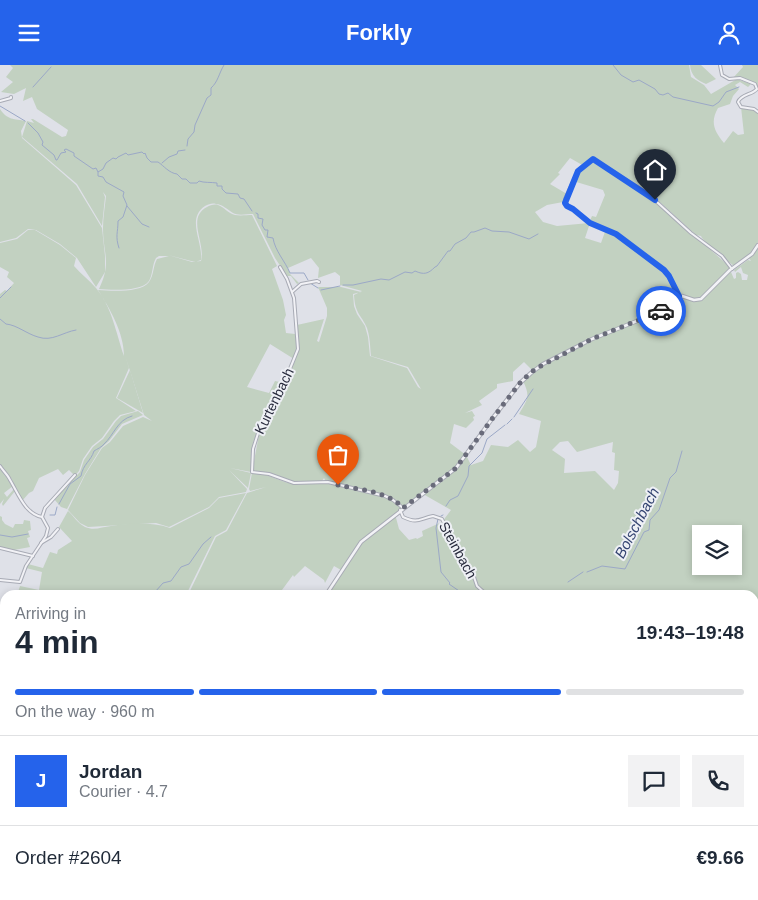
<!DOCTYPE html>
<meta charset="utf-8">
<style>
body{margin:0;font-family:Helvetica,sans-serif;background:#f2f2f3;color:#1f2937;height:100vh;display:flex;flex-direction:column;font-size:19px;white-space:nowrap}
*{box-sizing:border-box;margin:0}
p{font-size:16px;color:#747a83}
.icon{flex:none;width:28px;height:28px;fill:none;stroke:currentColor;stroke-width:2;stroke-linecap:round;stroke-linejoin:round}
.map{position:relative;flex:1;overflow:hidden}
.sheet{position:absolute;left:0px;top:525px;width:759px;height:310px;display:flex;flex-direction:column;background:#fff;border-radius:15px 15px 0 0;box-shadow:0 2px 8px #0003}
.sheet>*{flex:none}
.controls{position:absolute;left:692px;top:460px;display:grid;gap:10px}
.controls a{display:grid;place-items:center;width:50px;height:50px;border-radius:0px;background:#fff;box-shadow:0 2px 8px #0003;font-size:25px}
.pin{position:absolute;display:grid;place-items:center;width:42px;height:42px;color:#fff;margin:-51px -21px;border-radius:50% 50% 50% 0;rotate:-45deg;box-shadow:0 0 5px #0007}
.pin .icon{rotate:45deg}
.courier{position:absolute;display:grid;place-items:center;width:50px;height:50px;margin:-25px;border:4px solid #2563eb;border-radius:50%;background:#fff;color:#222;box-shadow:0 1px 6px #0007}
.overview em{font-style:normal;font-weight:800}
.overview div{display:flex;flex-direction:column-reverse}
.overview{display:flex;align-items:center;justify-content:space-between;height:85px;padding:0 15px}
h1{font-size:32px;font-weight:800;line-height:38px}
.bar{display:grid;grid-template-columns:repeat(4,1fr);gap:8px 5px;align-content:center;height:60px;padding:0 15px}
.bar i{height:6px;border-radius:4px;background:#e0e1e3}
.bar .active{background:#2563eb}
.bar p{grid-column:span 4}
.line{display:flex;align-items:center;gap:12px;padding:0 15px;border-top:1px solid #e0e1e3}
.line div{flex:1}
.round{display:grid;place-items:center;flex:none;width:52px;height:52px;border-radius:0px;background:#f2f2f3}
header{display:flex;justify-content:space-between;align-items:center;height:65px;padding:0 15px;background:#2563eb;color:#fff;font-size:22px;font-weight:800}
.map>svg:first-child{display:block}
.green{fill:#c2d1c1;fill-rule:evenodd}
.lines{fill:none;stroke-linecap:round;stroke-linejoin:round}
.stream{stroke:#9ba8c7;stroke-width:1}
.minor-casing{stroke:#a8abb5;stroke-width:4}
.tertiary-casing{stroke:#a8abb5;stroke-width:4.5}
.minor{stroke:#f2f2f6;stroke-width:2}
.tertiary{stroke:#f2f2f6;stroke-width:2.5}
.done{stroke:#696b7a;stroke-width:5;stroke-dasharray:0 9}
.route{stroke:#2563eb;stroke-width:6}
.labels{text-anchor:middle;stroke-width:4;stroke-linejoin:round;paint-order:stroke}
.street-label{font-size:14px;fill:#292c3e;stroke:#eef0f5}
.water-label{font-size:15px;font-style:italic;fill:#344471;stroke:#eef0f5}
</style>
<header><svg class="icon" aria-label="menu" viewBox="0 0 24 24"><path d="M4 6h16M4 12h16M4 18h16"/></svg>Forkly<svg class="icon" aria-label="person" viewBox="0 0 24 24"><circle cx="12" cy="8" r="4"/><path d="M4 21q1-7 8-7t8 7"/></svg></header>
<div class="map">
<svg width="758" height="835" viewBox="0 0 758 835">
<rect width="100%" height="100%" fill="#dfe1e8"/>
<!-- green -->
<g class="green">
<path d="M10,0H689L691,12L704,20L711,29L737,14L751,19L748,22L740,17L735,20L739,24L733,31L730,39L718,43C710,57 714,66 724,78L733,66L738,70L744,69L741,42L753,45L758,48V177L752,188L734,201C727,195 703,177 701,171L696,170L662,139L639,122L612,106L640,124L661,141L730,202L731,203L700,234L693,236L700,234L731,207L734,214L736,213V208L738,207L741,209L742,215H747L748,210L743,208L741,202L735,207L734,205L748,195L751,196L749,193L758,181V835H85L87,830H754V530H326L360,479L382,459L360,476L341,505L334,501L325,518L324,515L305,501L294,512L293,510L282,525L290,530H188L216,472L227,466L247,428L266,422L250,426L249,424L252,408C270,408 280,418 295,419C308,420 321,417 335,418L325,415L324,413L322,416L294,417L268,407H252L260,364L286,319L287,311L299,284L297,260L324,254L317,276L319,277L327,251V243L318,222H341L361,227L353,229L354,241L357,249L365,261L368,272L370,291L407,303L418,322L421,324L408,302L371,291C370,281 370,272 367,263C361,249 355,249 354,230L362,226L340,220V211L335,207L318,213L319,203L311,193L288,203L290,209L299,218L297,219L291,211H287L275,193L253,149C247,149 238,151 233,148C228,145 222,139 216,139C212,138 209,139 205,141C186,154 203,176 201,195L195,197L168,190L192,197L201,196C206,178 186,153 207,142C210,140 215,139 218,140C224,142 229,149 235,150C240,151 247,150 252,150L277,201L272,204L283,235L286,250L284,255L286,268L295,269L296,261L298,282L294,294L270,279L247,322L269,328L275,316L284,318C270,342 254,364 252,393L253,394L251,407L230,403L251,408L248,423L229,405L247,424L246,427L219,432L209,442L169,462L156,458L88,462L80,458L68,445L85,410L102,383L110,377L123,361L143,352L152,356L144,350L125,290L129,303L116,333L136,346L120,350L114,356L102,373L92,381L83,394L79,406L69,417L68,415L74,410L69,405L63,410L58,404L39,413L33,426L29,428L22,436L11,413L0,400V229L5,225L7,226L14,218L7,212L9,207L0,202V178L17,174L28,165H35L60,180L76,193L74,201C81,209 89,215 96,223C112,242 116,268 124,291C124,268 110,244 98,225C111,226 141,228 149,217C154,210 153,201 157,194L169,191H159L156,193C152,200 153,209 149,216C141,227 111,225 99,224C112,197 103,189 103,163C103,152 105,141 106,131L103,127L105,132L102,161L77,119L22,72L27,56L34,58L31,54H33L62,72L66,71L68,65L37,44L32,32L23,36L26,23L14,29L1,27L13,17L6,12L13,3ZM570,93L584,101L577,106L573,116L603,125L605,130L596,152L592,151L589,158L557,161L543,157L535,147L547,140L563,137L567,129L550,119L560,109L558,108ZM590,158L606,164L601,178L585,173ZM655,248C610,268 561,284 523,316C531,332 527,335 519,349L541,356L536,382L530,387L518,375L508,382L491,380L483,396L471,400L466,390L450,378L454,359L466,363L474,355L473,352L475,351L472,346L465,348L482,340L479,336L497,323V319L513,316V307L524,297L532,305L592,273ZM568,376L577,387L613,377L612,387L615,388L614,405L619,406L618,418L614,425L595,406L564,408L565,394L552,385L560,377ZM436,417H440L423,429L451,445L442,457L422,466L423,471L417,474L416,473L409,475L399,464L395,449ZM701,469H734V501H701Z"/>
<path d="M690,0H701L716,14L706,19C697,15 691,11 690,0Z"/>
<path d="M742,0H758V22C753,16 741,12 733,13L743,2Z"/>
<path d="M0,44C7,55 14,54 26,56L21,66L22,73L76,120L102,163L105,191V207L96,222L77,193L60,179L36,165L28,164L16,173L0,177Z"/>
<polygon points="130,305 143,348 117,333"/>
<polygon points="138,346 143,350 122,359 109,376 101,383 85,409 67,444 61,442 54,434 80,407 84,395 93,382 103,374 116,356 121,351"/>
<polygon points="0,404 7,410 13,421 4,428 7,432 14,424 15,426 3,441 2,439 4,434 0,439"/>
<path d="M246,428L226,465L215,471L186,530H17L20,521L39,525L42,507L26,503L28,499L43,503L50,487L57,489L58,485L72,476L59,462L68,446C74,451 77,458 85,462C94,466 102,462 111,461C130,458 152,457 170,463L209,443L219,433Z"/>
<polygon points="0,451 2,452 2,455 5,459 13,463 15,459 23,459 24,455 30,456 31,465 28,466 30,472 27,473 30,482 14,485 0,482"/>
<polygon points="5,553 5,733 0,730 0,559"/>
<polygon points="5,830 80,830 77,835 17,835"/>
</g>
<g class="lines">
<!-- stream -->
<g class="stream">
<polyline points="613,0 621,10 633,17 639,15 655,24 659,29 663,30 668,28 673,32 713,41 719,37 726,27 739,22"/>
<polyline points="33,22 51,2"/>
<polyline points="0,41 25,56"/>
<path d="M28,58L38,68L43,77L42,80L54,90L56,95H57L61,88L66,87L64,85L66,84L74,88V91L93,104L96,103L98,107L103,104L106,98L113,93L116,94L118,92L126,88L128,90L142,87L144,89L145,88L147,93L151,97H158C164,101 169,108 177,109L182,114H186L190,118H197L199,116C204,118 211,117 217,118V121H222V124L226,128L238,129L240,133L244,134L252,146"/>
<path d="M187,81L188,74L194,67L195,60L207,33L211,30V23C218,17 219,8 224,0"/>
<polyline points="162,98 169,92 177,89 178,86 185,85"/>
<path d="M98,107V111L103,112L106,117L124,127L123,131L127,140L123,152L118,156C118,168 115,171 119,183"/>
<polyline points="127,141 142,159 149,162"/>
<path d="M256,148L258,149V153L263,154L262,160L265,165H268L267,172L273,173C275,186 285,196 290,208H304L308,215"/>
<polyline points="310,218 318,223"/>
<path d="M343,220H353L381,214L389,215L405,207L412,208L415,206C424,210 428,209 435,202L437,201L448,186H450L455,179L466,173L471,167H474L485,163L492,166L509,167L529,174L538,169"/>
<polyline points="321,225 340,221"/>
<polyline points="0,233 11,222"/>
<path d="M0,254L6,259C17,260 27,269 38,272C52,277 63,267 76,265"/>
<polyline points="514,352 533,324"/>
<polyline points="507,359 512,354"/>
<path d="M59,439L70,419L81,411C83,399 91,396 94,386C97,384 102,382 104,379C114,370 117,355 132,351"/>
<polyline points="446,441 450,435 458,431 468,411 469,401 482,388 487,374 505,360"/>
<polyline points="50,450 55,450 57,442"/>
<polyline points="441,451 443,450"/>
<polyline points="438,454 436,463 441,507 450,518 449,519 465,530"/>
<polyline points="0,470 12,472 28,469"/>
<polyline points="587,507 602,501 625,504 644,467 649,465 650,455 659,445 670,413 676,407 682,386"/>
<polyline points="568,517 583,507"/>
<polyline points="155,530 155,527 163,518 171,516 181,502 189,499 203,479 211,472"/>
<polyline points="754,620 758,618"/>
<polyline points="0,826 7,833 13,835"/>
<polyline points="60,835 62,835"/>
<polyline points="76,835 79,830"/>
<polyline points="478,835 482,830"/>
<polyline points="658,835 658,830"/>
</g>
<!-- minor casing -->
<g class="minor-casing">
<g id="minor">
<path d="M720,0L722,10L729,14L740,13L755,19L757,24C752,30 741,29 738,37L741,42L754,44L758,47"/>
<polyline points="0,36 11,33 11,32"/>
<polyline points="280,202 287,214 294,233 298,284 281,326 260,362 253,384 252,407 269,409 294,418 328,417 385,431 393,435 403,443"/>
<polyline points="292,227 301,219 317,216 319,217"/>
<polyline points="679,231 669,211 663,205 616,169 590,158 573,144 566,140 565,134 578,106 593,94 647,128 691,168 722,191 732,204"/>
<path d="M0,401C3,406 8,410 10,415C18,428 25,449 42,452L48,463L46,471L26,501L20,517L0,515"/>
<path d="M400,445L403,452C418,459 419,454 433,451L442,454L458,487L474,512L477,521L487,530"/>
<polyline points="42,452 45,443 75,410"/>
<polyline points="41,478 51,472 58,464"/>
<polyline points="0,483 33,491"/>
<polyline points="754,805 758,803"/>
<polyline points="97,830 104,835"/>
<polyline points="473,835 479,830"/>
</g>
</g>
<!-- tertiary casing -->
<g class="tertiary-casing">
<g id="tertiary">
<polyline points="326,530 361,477 456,403 492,354 520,318 531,308 543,299 592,274 657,248 676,232 682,231 694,235 701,234 730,205 752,189 758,180"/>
<polyline points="83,835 85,830"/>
</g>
</g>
<!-- minor -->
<use href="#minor" class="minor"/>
<!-- tertiary -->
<use href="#tertiary" class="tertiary"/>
</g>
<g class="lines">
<!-- done -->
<path class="done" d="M338,420C360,425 388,426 403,443L456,403L492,354L520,318L530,308L539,302L592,274L661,246"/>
<!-- route -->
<polyline class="route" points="655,135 593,94 578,106 565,138 567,141 573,144 590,158 616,169 664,205 669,211 679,231 672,234 661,246"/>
</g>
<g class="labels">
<!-- street labels -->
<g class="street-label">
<text transform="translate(274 336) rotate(-64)" y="5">Kurtenbach</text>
<text transform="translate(458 485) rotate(61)" y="5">Steinbach</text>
</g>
<!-- water labels -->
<g class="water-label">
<text transform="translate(637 458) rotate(-62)" y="5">Bolschbach</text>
</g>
</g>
</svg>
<div class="controls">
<a><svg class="icon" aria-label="layers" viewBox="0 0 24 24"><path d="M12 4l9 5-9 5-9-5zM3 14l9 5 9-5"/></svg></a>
</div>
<div class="pin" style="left:338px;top:420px;background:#ea580c"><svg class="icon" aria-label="bag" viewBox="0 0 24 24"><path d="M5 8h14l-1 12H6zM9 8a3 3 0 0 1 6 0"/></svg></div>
<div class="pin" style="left:655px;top:135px;background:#1f2937"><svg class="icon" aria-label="home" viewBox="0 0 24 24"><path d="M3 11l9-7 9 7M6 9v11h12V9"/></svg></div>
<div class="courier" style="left:661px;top:246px"><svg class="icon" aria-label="car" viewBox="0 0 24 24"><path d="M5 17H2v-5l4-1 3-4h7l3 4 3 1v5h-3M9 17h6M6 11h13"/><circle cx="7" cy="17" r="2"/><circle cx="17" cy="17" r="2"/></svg></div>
<section class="sheet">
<div class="overview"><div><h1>4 min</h1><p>Arriving in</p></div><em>19:43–19:48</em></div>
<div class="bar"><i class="active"></i><i class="active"></i><i class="active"></i><i></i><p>On the way · 960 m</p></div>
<div class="line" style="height:90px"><b class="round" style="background:#2563eb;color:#fff">J</b><div><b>Jordan</b><p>Courier · 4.7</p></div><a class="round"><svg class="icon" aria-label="chat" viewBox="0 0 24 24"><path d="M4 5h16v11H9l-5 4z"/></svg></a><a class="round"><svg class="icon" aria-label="phone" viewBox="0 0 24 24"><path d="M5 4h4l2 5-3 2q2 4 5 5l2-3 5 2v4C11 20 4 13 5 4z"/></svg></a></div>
<div class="line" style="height:65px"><div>Order #2604</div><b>€9.66</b></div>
</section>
</div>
